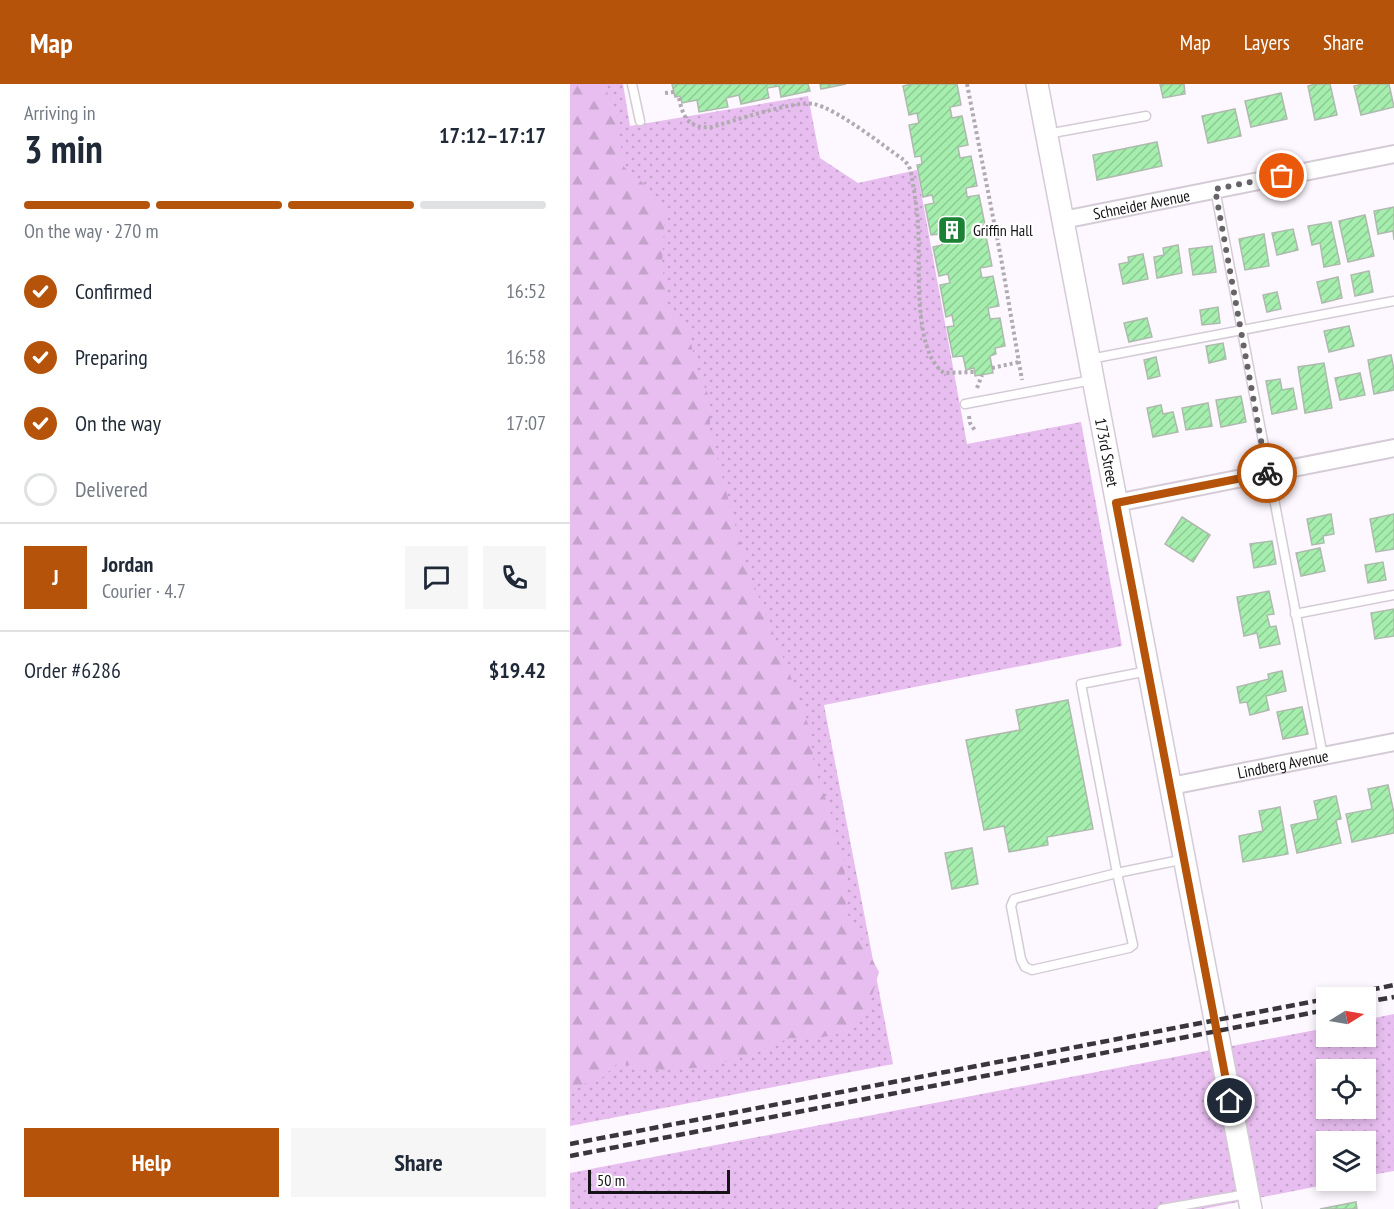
<!DOCTYPE html>
<meta charset="utf-8">
<style>
body{margin:0;font-family:"PT Sans Narrow",sans-serif;background:#f6f6f7;color:#1f2937;height:100vh;display:flex;flex-direction:column;font-size:22px;white-space:nowrap}
*{box-sizing:border-box;margin:0}
p{font-size:20px;color:#747a83}
.icon{flex:none;width:33px;height:33px;fill:none;stroke:currentColor;stroke-width:2;stroke-linecap:round;stroke-linejoin:round}
.map{position:relative;flex:1;overflow:hidden}
.sheet{display:flex;flex-direction:column;background:#fff;width:570px}
.sheet>*{flex:none}
.needle{width:39px;rotate:79deg}
.fabs{position:absolute;left:746px;top:903px;display:grid;gap:12px}
.fabs a{display:grid;place-items:center;width:60px;height:60px;border-radius:0px;background:#fff;box-shadow:0 3px 9px #0003;font-size:30px}
.scale{position:absolute;left:18px;bottom:15px;width:142px;box-sizing:border-box;padding-left:6px;border:3px solid #161317;border-top:0;font-size:16px;line-height:21px;white-space:nowrap;color:#161317;-webkit-text-stroke:4px #fff;paint-order:stroke}
.pin{position:absolute;display:grid;place-items:center;width:51px;height:51px;color:#fff;margin:-26px;border:3px solid #fff;border-radius:50%;box-shadow:0 2px 6px #0007}
.courier{position:absolute;display:grid;place-items:center;width:60px;height:60px;margin:-30px;border:4px solid #b45309;border-radius:50%;background:#fff;color:#222;box-shadow:0 2px 8px #0007}
.overview em{font-style:normal;font-weight:700}
.overview div{display:flex;flex-direction:column-reverse}
.overview{display:flex;align-items:center;justify-content:space-between;height:102px;padding:0 24px}
h1{font-size:39px;font-weight:700;line-height:45px}
.bar{display:grid;grid-template-columns:repeat(4,1fr);gap:9px 6px;align-content:center;height:72px;padding:0 24px}
.bar i{height:8px;border-radius:4px;background:#e0e1e3}
.bar .selected{background:#b45309}
.bar p{grid-column:span 4}
.line{display:flex;align-items:center;gap:15px;padding:0 24px;border-top:2px solid #e0e1e3}
.line div{flex:1}
.round{display:grid;place-items:center;flex:none;width:63px;height:63px;border-radius:0px;background:#f6f6f7}
ol{padding:0 24px;list-style:none}
li{display:flex;align-items:center;gap:18px;height:66px}
li p{margin-inline-start:auto}
li .icon{padding:6px;border-radius:50%;background:#b45309;color:#fff;stroke-width:4}
li:last-child{color:#747a83}
li i{width:33px;height:33px;border:3px solid #e0e1e3;border-radius:50%}
.action{display:flex;gap:12px;margin-top:auto;padding:12px 24px}
.action a{flex:1;height:69px;border-radius:0px;background:#b45309;color:#fff;font-size:24px;font-weight:700;line-height:69px;text-align:center}
.action a+a{background:#f6f6f7;color:#1f2937}
header{display:flex;align-items:center;gap:36px;box-sizing:border-box;height:84px;padding:0 30px;background:#b45309;color:#fff}
header strong{font-size:28px}
nav{display:flex;gap:33px;margin-inline-start:auto;font-size:21px}
main{display:flex;flex:1;min-height:0}
.map>svg:first-child{display:block}
.grass{fill:url(#grass-dots);fill-rule:evenodd}
.forest{fill:url(#forest-firs)}
.building{fill:url(#building-hatch);stroke:#afbaaf;stroke-width:1.5}
.lines{fill:none;stroke-linecap:round;stroke-linejoin:round}
.service-casing{stroke:#d5cbd7;stroke-width:11}
.minor-casing{stroke:#d5cbd7;stroke-width:20}
.tertiary-casing{stroke:#d5cbd7;stroke-width:24}
.path{stroke:#b0abb1;stroke-width:4;stroke-dasharray:3 3;stroke-linecap:butt}
.service{stroke:#fff;stroke-width:8}
.minor{stroke:#fff;stroke-width:16}
.tertiary{stroke:#fff;stroke-width:21}
.rail{stroke:#39353a;stroke-width:4.5;stroke-dasharray:9 4.5;stroke-linecap:butt}
.done{stroke:#676368;stroke-width:6;stroke-dasharray:0 10.8}
.route{stroke:#b45309;stroke-width:8}
.labels{text-anchor:middle;stroke-width:5;stroke-linejoin:round;paint-order:stroke}
.street-label{font-size:16px;fill:#161317;stroke:#fff}
.poi-label{font-size:16px;fill:#161317;stroke:#fff;text-anchor:start}
</style>
<header>
<strong>Map</strong>
<nav><a>Map</a><a>Layers</a><a>Share</a></nav>
</header>
<main>
<section class="sheet">
<div class="overview"><div><h1>3 min</h1><p>Arriving in</p></div><em>17:12–17:17</em></div>
<div class="bar"><i class="selected"></i><i class="selected"></i><i class="selected"></i><i></i><p>On the way · 270 m</p></div>
<ol>
<li><svg class="icon" aria-label="check" viewBox="0 0 24 24"><path d="M5 12l5 5 9-10"/></svg>Confirmed<p>16:52</p></li>
<li><svg class="icon" aria-label="check" viewBox="0 0 24 24"><path d="M5 12l5 5 9-10"/></svg>Preparing<p>16:58</p></li>
<li><svg class="icon" aria-label="check" viewBox="0 0 24 24"><path d="M5 12l5 5 9-10"/></svg>On the way<p>17:07</p></li>
<li><i></i>Delivered</li>
</ol>
<div class="line" style="height:108px"><b class="round" style="background:#b45309;color:#fff">J</b><div><b>Jordan</b><p>Courier · 4.7</p></div><a class="round"><svg class="icon" aria-label="chat" viewBox="0 0 24 24"><path d="M4 5h16v11H9l-5 4z"/></svg></a><a class="round"><svg class="icon" aria-label="phone" viewBox="0 0 24 24"><path d="M5 4h4l2 5-3 2q2 4 5 5l2-3 5 2v4C11 20 4 13 5 4z"/></svg></a></div>
<div class="line" style="height:78px"><div>Order #6286</div><b>$19.42</b></div>
<div class="action"><a>Help</a><a>Share</a></div>
</section>
<div class="map">
<svg width="824" height="1125" viewBox="0 0 824 1125">
<defs>
<pattern id="grass-dots" width="8" height="8" patternUnits="userSpaceOnUse" patternTransform="scale(1.5)"><rect width="8" height="8" fill="#e7beef"/><path d="M2 2h.1M6 6h.1" fill="none" stroke="#c5a2cc" stroke-width="1.8" stroke-linecap="round"/></pattern>
<pattern id="forest-firs" width="22" height="20" patternUnits="userSpaceOnUse" patternTransform="scale(1.5)"><rect width="22" height="20" fill="#e7beef"/><path d="M5 1l3.5 6h-7zM16 11l3.5 6h-7z" fill="#c5a2cc"/></pattern>
<pattern id="building-hatch" width="6" height="6" patternUnits="userSpaceOnUse" patternTransform="scale(1.5)"><rect width="6" height="6" fill="#a5eead"/><path d="M-1 1l2-2M0 6l6-6M5 7l2-2" fill="none" stroke="#8dcb94"/></pattern>
</defs>
<rect width="100%" height="100%" fill="#fdf7ff"/>
<!-- grass -->
<g class="grass">
<polygon points="0,0 53,0 60,42 238,12 250,74 288,99 347,86 397,360 511,338 552,562 254,621 323,980 0,1042"/>
<path d="M824,930V1087L795,1092V1058H756V1096L774,1097L633,1125H0V1089L756,944V952H795V936ZM756,986H795V1024H756Z"/>
</g>
<!-- forest -->
<polygon class="forest" points="0,0 33,0 45,24 54,83 74,100 95,129 92,179 97,219 118,246 128,290 140,314 140,346 175,478 224,601 240,646 244,682 261,730 274,777 277,829 309,888 296,932 278,947 245,955 220,954 178,971 139,983 93,986 67,984 50,977 33,993 0,1005"/>
<!-- building -->
<g class="building">
<polygon points="102,0 238,0 240,7 211,13 209,2 197,4 199,14 171,20 169,11 156,14 158,23 129,28 127,16 112,19 110,12 105,13"/>
<polygon points="250,0 276,0 251,5"/>
<polygon points="341,0 387,0 391,21 380,23 382,34 392,32 398,61 388,63 390,74 401,72 407,102 396,104 397,113 409,111 415,141 403,143 405,154 416,152 422,182 410,184 412,194 423,192 429,222 418,224 420,235 430,234 435,262 425,264 426,270 420,272 423,289 405,292 404,284 396,286 393,272 383,273 377,243 384,242 382,231 376,233 370,201 380,199 378,190 369,192 363,163 372,161 370,150 361,151 355,121 364,119 362,111 353,113 347,81 352,80 351,72 345,73 339,41 349,39 347,29 339,31 333,2"/>
<polygon points="590,0 614,0 615,10 593,14"/>
<polygon points="745,0 760,0 767,31 745,36 738,2"/>
<polygon points="793,0 819,0 824,23 791,31 784,2"/>
<polygon points="711,9 717,35 681,43 675,17"/>
<polygon points="665,25 671,52 638,59 632,32"/>
<polygon points="587,58 592,82 527,96 523,71"/>
<polygon points="824,123 824,156 823,147 808,150 804,127"/>
<polygon points="795,131 804,172 778,178 769,137"/>
<polygon points="761,138 770,180 754,183 750,159 742,161 738,142"/>
<polygon points="723,145 728,166 707,171 702,149"/>
<polygon points="694,150 699,182 675,186 669,155"/>
<polygon points="608,161 612,189 587,194 584,173 594,171 593,164"/>
<polygon points="642,162 646,188 623,191 619,165"/>
<polygon points="573,170 578,195 553,200 549,180 559,178 558,173"/>
<polygon points="799,187 803,208 785,212 781,191"/>
<polygon points="768,193 772,214 752,219 747,198"/>
<polygon points="707,208 711,225 697,228 693,211"/>
<polygon points="648,223 650,239 632,241 630,226"/>
<polygon points="577,234 582,253 559,258 554,239"/>
<polygon points="779,242 784,262 759,268 754,247"/>
<polygon points="653,259 656,275 639,279 636,262"/>
<polygon points="821,271 824,285 824,306 804,310 798,276"/>
<polygon points="586,273 590,292 578,295 574,276"/>
<polygon points="754,279 762,324 735,329 728,283"/>
<polygon points="790,289 795,311 770,316 765,294"/>
<polygon points="710,295 712,306 723,304 727,325 702,330 696,297"/>
<polygon points="671,312 676,338 651,343 646,316"/>
<polygon points="638,319 642,342 616,346 612,324"/>
<polygon points="591,321 593,330 603,328 608,348 583,353 577,324"/>
<polygon points="761,430 764,450 753,452 754,459 742,461 737,435"/>
<polygon points="824,430 824,465 806,468 800,435"/>
<polygon points="612,433 640,451 623,478 595,460"/>
<polygon points="702,457 706,480 684,484 680,460"/>
<polygon points="750,464 755,487 731,492 726,469"/>
<polygon points="813,478 816,496 798,499 795,481"/>
<polygon points="699,507 704,530 697,531 700,543 706,542 710,560 690,564 687,549 674,552 667,513"/>
<polygon points="824,525 824,552 805,555 801,529"/>
<polygon points="712,587 716,607 696,612 699,626 680,631 677,618 670,619 667,603 699,595 698,590"/>
<polygon points="498,616 523,745 477,753 478,761 439,768 434,742 414,746 396,656 450,646 446,626"/>
<polygon points="732,623 738,650 713,655 707,628"/>
<polygon points="818,701 824,729 824,749 782,758 776,730 802,725 798,705"/>
<polygon points="766,712 771,735 766,736 771,759 727,769 721,741 748,735 744,717"/>
<polygon points="710,723 718,770 673,778 669,752 693,747 689,727"/>
<polygon points="402,764 408,800 382,805 375,769"/>
<polygon points="786,1118 787,1125 750,1125"/>
</g>
<g class="lines">
<!-- service casing -->
<g class="service-casing">
<g id="service">
<polyline points="62,0 70,37"/>
<polyline points="477,50 576,32"/>
<polyline points="645,105 753,672"/>
<polyline points="520,275 824,217"/>
<polyline points="395,320 522,296"/>
<polyline points="725,530 824,511"/>
<polyline points="578,587 511,600 547,789 615,775"/>
<polygon points="547,789 563,861 559,864 462,886 455,883 451,875 441,822 444,815"/>
<polyline points="592,1125 677,1110"/>
</g>
</g>
<!-- minor casing -->
<g class="minor-casing">
<g id="minor">
<path id="s1" d="M493,136L824,70"/>
<polyline points="546,419 824,364"/>
<path id="s2" d="M601,702L824,658"/>
</g>
</g>
<!-- tertiary casing -->
<g class="tertiary-casing">
<g id="tertiary">
<path id="s3" d="M467,0L681,1125"/>
</g>
</g>
<!-- path -->
<g class="path">
<polyline points="397,0 431,174 452,296"/>
<polyline points="95,9 104,8"/>
<path d="M109,14C113,34 119,45 142,43C163,37 226,16 244,20C269,26 312,61 334,76L339,82L341,89C344,106 347,123 348,140C351,176 341,266 374,289L404,288"/>
<polyline points="422,284 449,278"/>
<polyline points="407,304 412,291"/>
<polyline points="399,332 400,339 406,348"/>
</g>
<!-- service -->
<use href="#service" class="service"/>
<!-- minor -->
<use href="#minor" class="minor"/>
<!-- tertiary -->
<use href="#tertiary" class="tertiary"/>
<!-- rail -->
<g class="rail">
<polyline points="761,914 824,901"/>
<polyline points="795,918 824,913"/>
<polyline points="0,1060 756,915"/>
<polyline points="0,1072 756,926"/>
</g>
</g>
<g class="lines">
<!-- done -->
<polyline class="done" points="697,389 645,105 712,92"/>
<!-- route -->
<polyline class="route" points="660,1017 546,419 697,389"/>
</g>
<!-- icons -->
<defs>
<g id="building-square" transform="scale(1.5)"><rect x="-9" y="-9" width="18" height="18" rx="4" fill="#1b8135" stroke="#fff"/><path d="M-4-6H4V6H1V3H-1V6H-4ZM-2.5-4.3h1.7v1.8h-1.7ZM.8-4.3h1.7v1.8H.8ZM-2.5-1h1.7V.8h-1.7ZM.8-1h1.7V.8H.8Z" fill="#fff"/></g>
</defs>
<g fill-rule="evenodd">
<use href="#building-square" x="382" y="146"/>
</g>
<g class="labels">
<!-- street labels -->
<g class="street-label">
<text dy="6" stroke="none"><textPath href="#s1" startOffset="80">Schneider Avenue</textPath></text>
<text dy="6" stroke="none"><textPath href="#s3" startOffset="375">173rd Street</textPath></text>
<text dy="6" stroke="none"><textPath href="#s2" startOffset="114">Lindberg Avenue</textPath></text>
</g>
<!-- poi labels -->
<g class="poi-label">
<text x="403" y="152">Griffin Hall</text>
</g>
</g>
</svg>
<div class="fabs">
<a><svg class="needle" viewBox="-14 -14 28 28"><path d="M0-13l5 13h-10z" fill="#e53935"/><path d="M0 13l5-13h-10z" fill="#747a83"/></svg></a>
<a><svg class="icon" aria-label="locate" viewBox="0 0 24 24"><circle cx="12" cy="12" r="6"/><path d="M12 2v4M12 18v4M2 12h4M18 12h4"/></svg></a>
<a><svg class="icon" aria-label="layers" viewBox="0 0 24 24"><path d="M12 4l9 5-9 5-9-5zM3 14l9 5 9-5"/></svg></a>
</div>
<div class="scale">50 m</div>
<div class="pin" style="left:712px;top:92px;background:#ea580c"><svg class="icon" aria-label="bag" viewBox="0 0 24 24"><path d="M5 8h14l-1 12H6zM9 8a3 3 0 0 1 6 0"/></svg></div>
<div class="pin" style="left:660px;top:1017px;background:#1f2937"><svg class="icon" aria-label="home" viewBox="0 0 24 24"><path d="M3 11l9-7 9 7M6 9v11h12V9"/></svg></div>
<div class="courier" style="left:697px;top:389px"><svg class="icon" aria-label="bike" viewBox="0 0 24 24"><circle cx="6" cy="16" r="4"/><circle cx="18" cy="16" r="4"/><path d="M6 16l4-8h5l3 8M10 8l3 8H6M13 5h3"/></svg></div>
</div>
</main>
